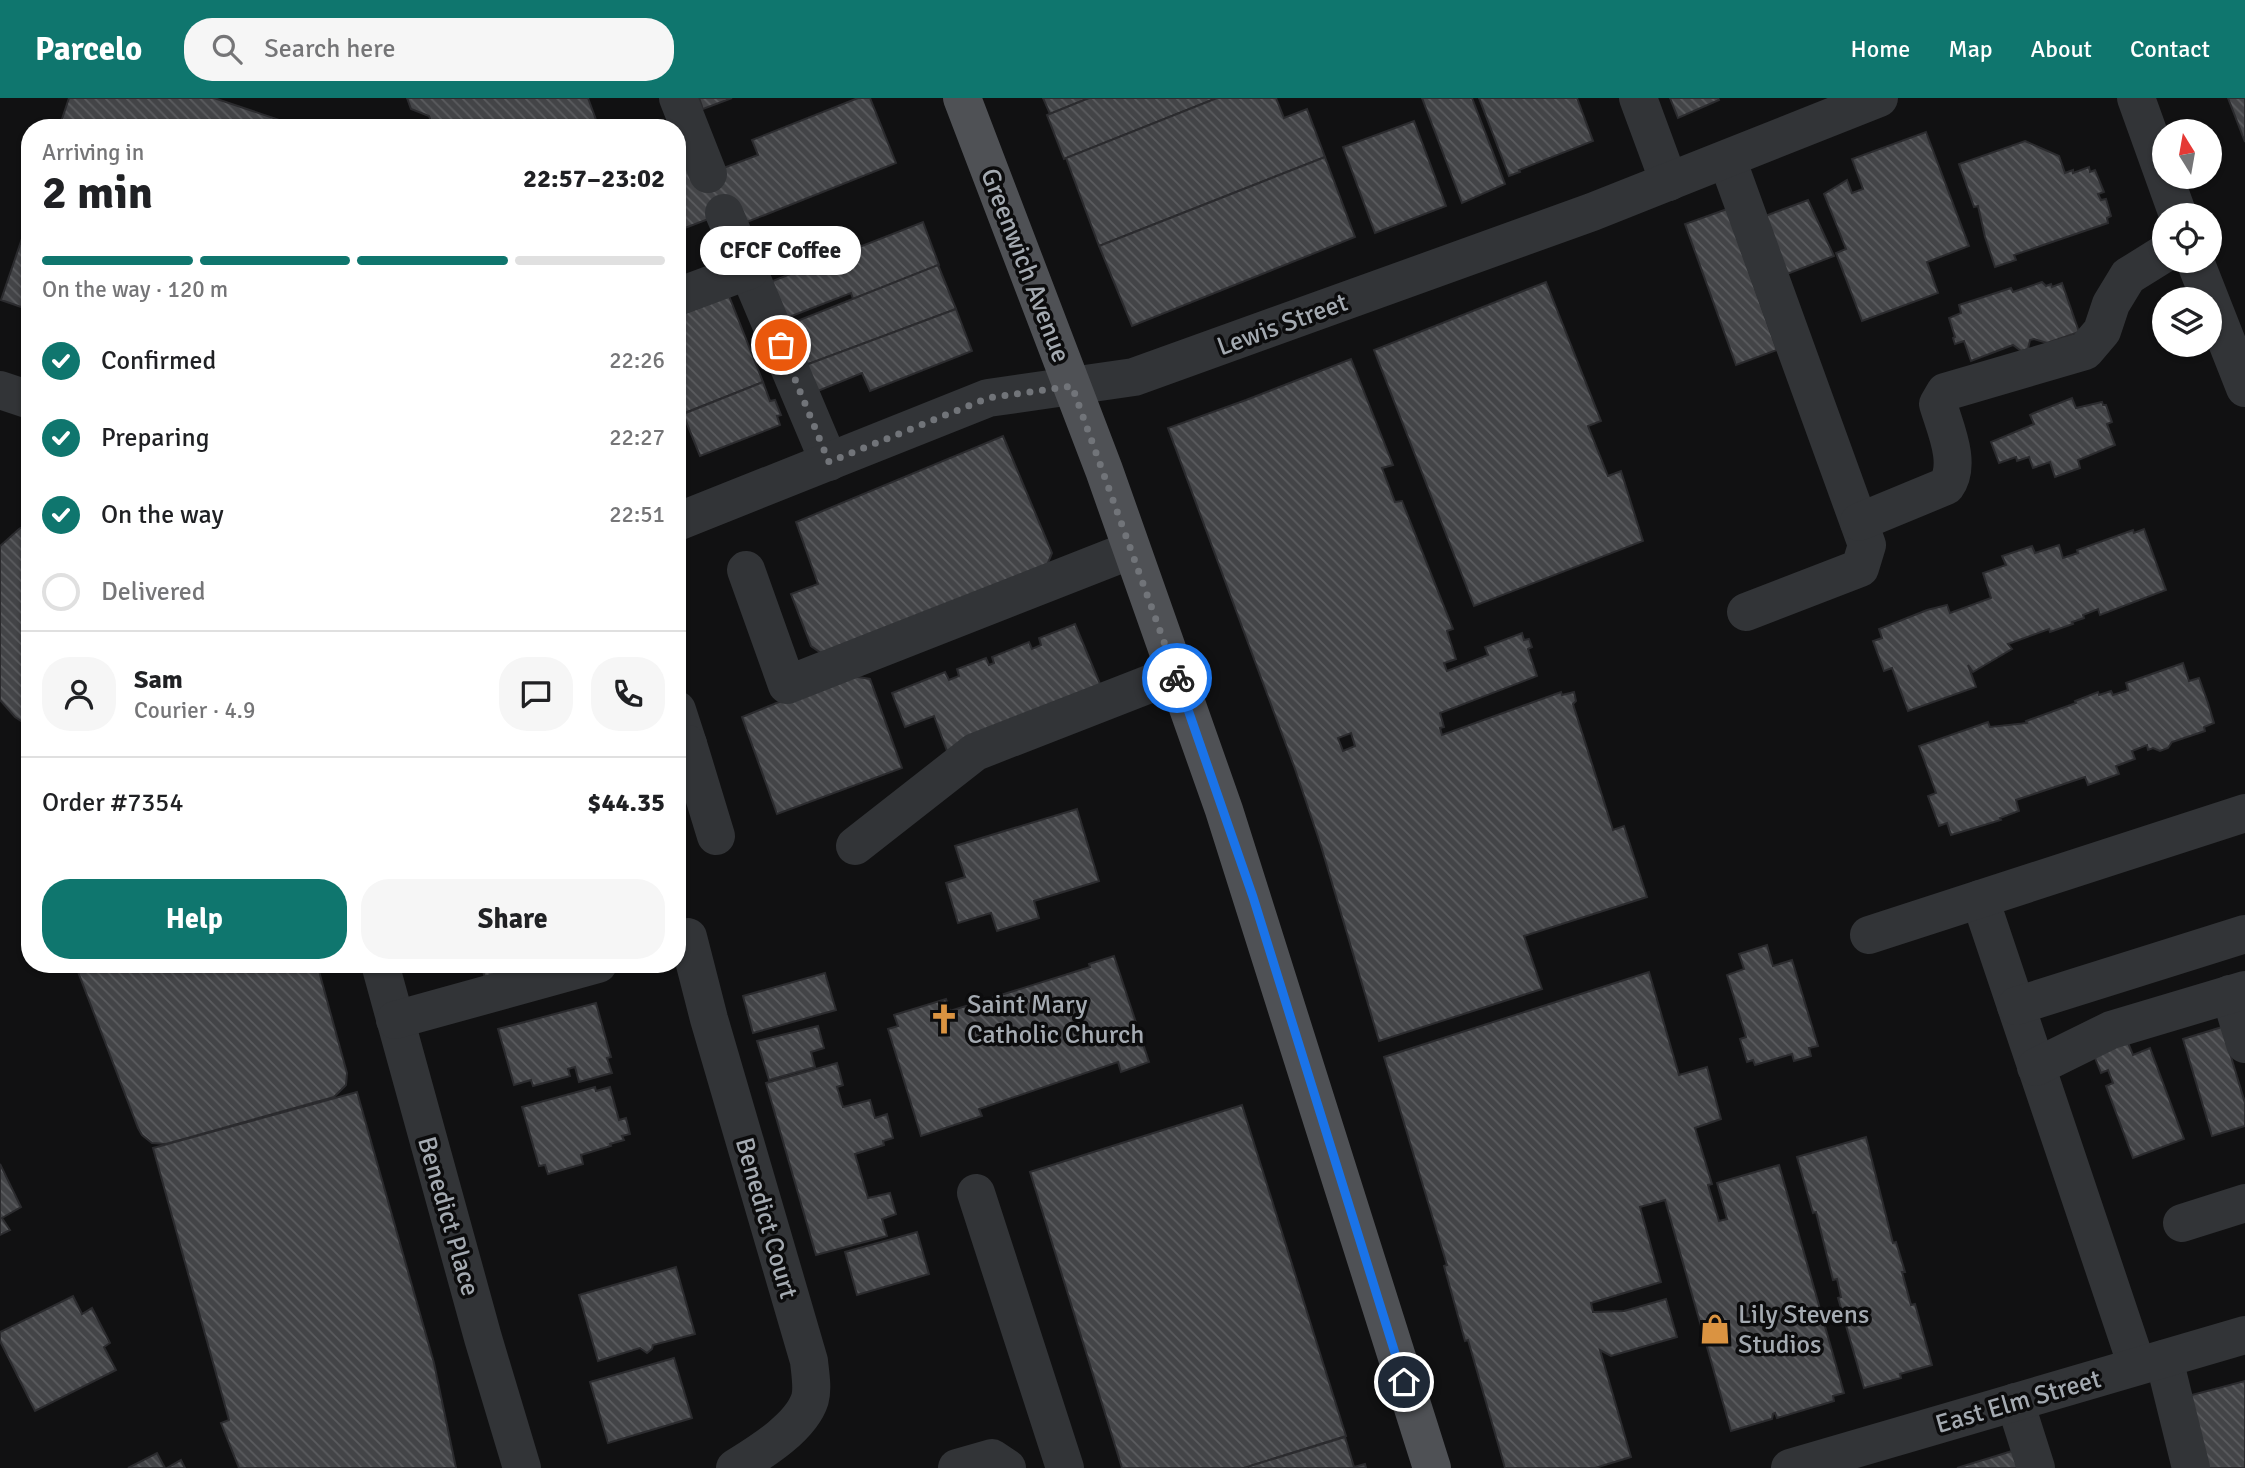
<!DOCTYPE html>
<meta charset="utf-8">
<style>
body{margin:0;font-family:Signika,sans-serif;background:#f6f6f6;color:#202124;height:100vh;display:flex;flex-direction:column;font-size:26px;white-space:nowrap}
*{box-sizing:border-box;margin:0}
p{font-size:23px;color:#757577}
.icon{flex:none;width:38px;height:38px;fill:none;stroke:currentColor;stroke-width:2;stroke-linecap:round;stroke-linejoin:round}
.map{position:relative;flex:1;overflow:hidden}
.details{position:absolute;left:21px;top:21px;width:665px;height:854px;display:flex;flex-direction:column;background:#fff;border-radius:28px;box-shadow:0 2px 5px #0004}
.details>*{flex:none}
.needle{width:46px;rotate:349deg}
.fabs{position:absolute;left:2152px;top:21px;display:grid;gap:14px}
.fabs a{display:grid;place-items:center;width:70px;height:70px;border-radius:50%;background:#fff;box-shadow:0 2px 5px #0004;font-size:35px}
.pin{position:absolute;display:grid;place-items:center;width:60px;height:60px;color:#fff;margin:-30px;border:4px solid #fff;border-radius:50%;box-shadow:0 2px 7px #0007}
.courier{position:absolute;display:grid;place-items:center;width:70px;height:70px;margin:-35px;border:5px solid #1a73e8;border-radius:50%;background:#fff;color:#222;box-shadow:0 2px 9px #0007}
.bubble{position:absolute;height:49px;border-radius:24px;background:#fff;box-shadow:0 2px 5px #0004;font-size:23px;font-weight:700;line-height:49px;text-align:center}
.summary em{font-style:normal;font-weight:700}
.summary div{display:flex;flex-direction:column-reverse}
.summary{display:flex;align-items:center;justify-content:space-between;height:119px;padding:0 21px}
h1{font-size:46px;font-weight:700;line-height:52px}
.bar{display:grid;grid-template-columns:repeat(4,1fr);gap:10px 7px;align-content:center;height:84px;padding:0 21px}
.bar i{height:9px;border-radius:5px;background:#e0e0e0}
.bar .selected{background:#0f766e}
.bar p{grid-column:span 4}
.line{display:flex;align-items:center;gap:18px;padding:0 21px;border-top:2px solid #e0e0e0}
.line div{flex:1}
.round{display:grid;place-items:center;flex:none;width:74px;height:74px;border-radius:28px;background:#f6f6f6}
ol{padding:0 21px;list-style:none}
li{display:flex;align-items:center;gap:21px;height:77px}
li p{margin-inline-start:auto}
li .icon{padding:7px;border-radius:50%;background:#0f766e;color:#fff;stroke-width:4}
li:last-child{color:#757577}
li i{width:38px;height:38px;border:4px solid #e0e0e0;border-radius:50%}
.cta{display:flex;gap:14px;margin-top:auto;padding:14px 21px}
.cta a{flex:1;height:80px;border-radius:28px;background:#0f766e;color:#fff;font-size:28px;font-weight:700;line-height:80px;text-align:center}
.cta a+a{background:#f6f6f6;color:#202124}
header{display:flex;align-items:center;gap:42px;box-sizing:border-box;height:98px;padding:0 35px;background:#0f766e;color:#fff}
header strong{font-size:33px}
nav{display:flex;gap:38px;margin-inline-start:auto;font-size:24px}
.search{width:490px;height:63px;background:#f6f6f6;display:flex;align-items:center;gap:18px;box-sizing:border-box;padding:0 24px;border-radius:28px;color:#757577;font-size:26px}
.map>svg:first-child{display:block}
.building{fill:url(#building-back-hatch);stroke:#2b2b2e;stroke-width:2;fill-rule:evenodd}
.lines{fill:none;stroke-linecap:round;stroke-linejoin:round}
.minor{stroke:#323437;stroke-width:38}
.major{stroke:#4f5155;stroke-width:38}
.done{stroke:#717479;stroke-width:7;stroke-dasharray:0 12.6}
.route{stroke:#1a73e8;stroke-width:9}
.labels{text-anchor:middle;stroke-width:7;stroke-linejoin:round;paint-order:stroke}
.street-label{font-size:26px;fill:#a4aab1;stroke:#0c0c0d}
.poi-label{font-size:26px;fill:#a4aab1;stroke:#0c0c0d;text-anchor:start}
</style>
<header>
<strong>Parcelo</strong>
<div class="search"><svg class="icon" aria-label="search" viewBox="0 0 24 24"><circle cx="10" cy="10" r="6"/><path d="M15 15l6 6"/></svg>Search here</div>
<nav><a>Home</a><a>Map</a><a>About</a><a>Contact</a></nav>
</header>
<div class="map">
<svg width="2245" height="1370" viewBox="0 0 2245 1370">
<defs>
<pattern id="building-back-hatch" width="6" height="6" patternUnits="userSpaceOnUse" patternTransform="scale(1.75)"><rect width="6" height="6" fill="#434447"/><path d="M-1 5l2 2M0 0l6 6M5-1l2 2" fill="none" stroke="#5b5c5f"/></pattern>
</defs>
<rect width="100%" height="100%" fill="#111112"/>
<!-- building -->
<g class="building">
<polygon points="69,0 214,0 303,30 59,30"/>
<polygon points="407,0 588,0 599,30 434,30 429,18 411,11"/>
<polygon points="699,0 732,0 703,11"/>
<polygon points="858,0 870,0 896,65 747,124 724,115 677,133 677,67 690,62 697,80 758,57 752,42"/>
<polygon points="1043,0 1089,0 1050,16"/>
<polygon points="1089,0 1217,0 1064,61 1047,17"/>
<polygon points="1217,0 1276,0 1284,20 1307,11 1325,59 1099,148 1066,60"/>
<polygon points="1422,0 1472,0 1505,86 1462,105"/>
<polygon points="1479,0 1577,0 1593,43 1519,72 1520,74 1509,78"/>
<polygon points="1670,0 1718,0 1719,2 1678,20"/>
<polygon points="2228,0 2245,0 2245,44"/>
<polygon points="1414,23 1446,108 1375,135 1343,49"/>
<polygon points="1926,34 1969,148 1927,164 1938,195 1862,223 1836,155 1846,151 1824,96 1847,82 1852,95 1863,91 1852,61"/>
<polygon points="2025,43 2059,58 2065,75 2073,72 2073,75 2089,69 2090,74 2095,72 2104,94 2098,96 2101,102 2106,101 2111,118 2107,120 2108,125 2014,157 2016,162 1995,169 1985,139 1978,108 1974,109 1959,66"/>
<polygon points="1325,59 1355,139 1132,228 1099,148"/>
<polygon points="1808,102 1834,158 1787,176 1765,118"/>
<polygon points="1727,111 1777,252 1736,267 1685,126"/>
<polygon points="30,117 30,212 1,202"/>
<polygon points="923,124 939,167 853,201 851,195 784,221 770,184"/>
<polygon points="938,167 956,211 803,268 787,227"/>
<polygon points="1546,184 1601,323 1588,328 1608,378 1621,373 1643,443 1474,508 1374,252"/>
<polygon points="2042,184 2046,188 2051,186 2052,189 2062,185 2079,234 2047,245 2034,241 2030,242 2028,251 2021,253 2013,247 1971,263 1964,243 1955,246 1953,240 1955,239 1949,220 1961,215 1959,207 2011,190 2013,194"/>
<polygon points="729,198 763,284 677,318 677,218"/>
<polygon points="956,211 972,253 870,293 862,275 813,295 803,268"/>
<path d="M1351,261L1393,367L1382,370L1395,404L1402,403L1453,531L1447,533L1456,561L1444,565L1447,573L1488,557L1485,549L1522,535L1524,542L1529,541L1532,549L1528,551L1537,578L1440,615L1444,629L1440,630L1442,637L1561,594L1562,597L1574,594L1576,603L1573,606L1613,732L1624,728L1647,799L1524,838L1542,891L1379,943L1321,748L1295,671L1168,330L1246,302ZM1351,635L1355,648L1343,653L1338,640Z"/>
<polygon points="763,284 770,303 775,302 781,317 777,318 780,327 700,358 683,316"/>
<polygon points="2072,300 2076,310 2102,304 2103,307 2106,307 2112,324 2107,326 2115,347 2078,362 2080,370 2055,379 2050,364 2033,370 2029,359 2017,363 2016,359 1999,365 1991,344 2034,326 2030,317 2034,315"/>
<polygon points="1003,338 1052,455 1043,477 831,562 811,548 791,496 818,486 796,424"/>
<polygon points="30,424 30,629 15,619 0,602 0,448 19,431"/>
<polygon points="2144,431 2166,492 2100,517 2098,511 2083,517 2084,520 2072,524 2073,526 2050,534 2049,531 2008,546 2012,551 1973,574 1968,567 1976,589 1908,613 1892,570 1884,573 1873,543 1882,540 1879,531 1927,512 1947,507 1950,515 1991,500 1983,475 2006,467 2002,458 2032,448 2035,455 2059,447 2063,460 2078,455 2077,452 2133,432 2134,435"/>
<polygon points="1075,526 1103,593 947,653 934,618 905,629 892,595 945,574 949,582 959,578 957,571 986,560 989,567 994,565 992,559 1029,544 1032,551 1041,547 1039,540"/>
<polygon points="2183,565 2189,583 2199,580 2208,605 2214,625 2204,629 2205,633 2172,644 2168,650 2160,653 2153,650 2148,652 2147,647 2132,653 2135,661 2116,668 2119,676 2088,687 2085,679 2016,702 2019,713 2000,720 2001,722 1951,737 1947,725 1939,728 1928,698 1936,695 1919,648 1988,624 1990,629 2027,625 2026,623 2076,605 2075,603 2098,594 2099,597 2111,593 2113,597 2128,592 2126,585"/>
<polygon points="846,577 870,581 902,670 777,716 742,619"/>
<polygon points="30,708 30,748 22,722 24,714"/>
<polygon points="1077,711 1099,783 1034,803 1039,820 997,833 991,815 958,825 946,785 965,779 955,748"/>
<polygon points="1767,847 1773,868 1792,862 1818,948 1809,950 1811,958 1794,963 1792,956 1755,967 1753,962 1747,964 1740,941 1746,939 1727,877 1744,871 1739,856"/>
<polygon points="1114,858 1149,964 1121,974 1118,964 979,1011 982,1018 921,1038 888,931 898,928 894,917 946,901 950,913 1090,869 1089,866"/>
<polygon points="75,866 317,866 347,975 346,987 334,999 166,1046 152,1045 142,1037 138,1030"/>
<polygon points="481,866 554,866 486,884"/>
<polygon points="1649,874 1679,977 1707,969 1721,1021 1695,1030 1712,1086 1708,1087 1719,1123 1727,1121 1717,1085 1779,1067 1844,1295 1833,1298 1834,1303 1777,1320 1775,1315 1773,1316 1772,1321 1731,1333 1665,1102 1640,1109 1661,1184 1591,1205 1593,1214 1624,1213 1666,1201 1677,1239 1611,1258 1600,1252 1631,1359 1595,1370 1505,1370 1468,1242 1465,1243 1444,1168 1447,1167 1384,959"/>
<polygon points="825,875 836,912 753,935 743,898"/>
<polygon points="596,905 611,959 607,960 612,975 579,984 575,969 568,971 570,978 533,988 531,982 514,987 498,931"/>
<polygon points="818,928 824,950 811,954 815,969 769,982 757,943"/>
<polygon points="2222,929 2245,1005 2245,1028 2212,1038 2183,941"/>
<polygon points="2126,940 2133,957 2150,950 2184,1041 2133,1060 2106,988 2113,985 2108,972 2101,975 2092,952"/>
<polygon points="837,965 843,987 837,989 843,1009 870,1002 875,1020 887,1016 893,1040 883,1043 884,1047 855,1056 868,1100 890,1095 896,1116 882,1121 887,1138 816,1157 766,985"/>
<polygon points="595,989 596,993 610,989 619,1022 626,1020 630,1036 622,1038 624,1042 610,1046 611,1048 581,1057 583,1066 548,1076 545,1067 539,1068 522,1009"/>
<polygon points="357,994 434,1265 456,1370 239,1370 221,1325 229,1322 153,1050"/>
<polygon points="1242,1007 1346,1338 1244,1370 1122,1370 1030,1074"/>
<polygon points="1866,1039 1893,1145 1896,1144 1905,1174 1902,1174 1911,1207 1915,1206 1932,1267 1900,1276 1901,1280 1864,1290 1838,1200 1841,1199 1837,1181 1833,1182 1816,1114 1813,1115 1797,1059"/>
<polygon points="0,1066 21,1109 2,1120 10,1132 0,1137"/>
<polygon points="917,1134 929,1176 857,1197 845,1154"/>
<polygon points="676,1169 695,1236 653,1247 652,1251 647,1255 640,1250 598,1263 579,1197"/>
<polygon points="73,1198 82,1216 92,1210 110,1245 104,1249 116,1272 35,1313 0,1243 0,1234"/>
<polygon points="674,1260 692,1320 608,1345 590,1284"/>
<polygon points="2245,1283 2245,1370 2207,1370 2188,1298"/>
<polygon points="1345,1339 1354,1369 1365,1366 1366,1370 1250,1370 1250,1368"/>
<polygon points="2012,1353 2018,1370 1957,1370"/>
<polygon points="157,1355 165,1370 128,1370"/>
<polygon points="181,1362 185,1370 167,1370"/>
</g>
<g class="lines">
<!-- minor -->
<g class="minor">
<polyline points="678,0 708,76"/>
<polyline points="1638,0 1669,84"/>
<polyline points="2136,0 2178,117"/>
<polyline points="1727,61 1867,447 1860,470 1746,514"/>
<polyline points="724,115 829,364"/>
<polyline points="2195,163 2245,290"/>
<polyline points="677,199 750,172"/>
<polyline points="0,292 30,302"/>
<polyline points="677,424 988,300 1134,279 1592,114 1879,0"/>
<path d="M1859,424L1946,388C1962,366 1945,330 1938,306L1945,294L2085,253L2102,233L2111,206L2128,178L2165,155"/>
<polyline points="746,472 787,587 1131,452"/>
<polyline points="677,612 688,646 677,649"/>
<polyline points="688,646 716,738"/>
<polyline points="855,748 975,654 1175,576"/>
<polyline points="1980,801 2137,1268"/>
<polyline points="1869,837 2245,715"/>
<path d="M688,839L709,921L809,1263C810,1274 813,1290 810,1301C801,1330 759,1355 735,1370"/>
<polyline points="380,866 483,1240 522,1370"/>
<polyline points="2230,896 2245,946"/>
<polyline points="2016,908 2245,836"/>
<polyline points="395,922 598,866"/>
<polyline points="2036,969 2111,932 2245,892"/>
<polyline points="976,1095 1065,1370"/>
<polyline points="2182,1125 2245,1105"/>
<polyline points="2164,1261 2191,1370"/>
<polyline points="2015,1304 2036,1370"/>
<polyline points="957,1370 992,1360 1007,1370"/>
<polyline points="1790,1370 2245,1237"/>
</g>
<!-- major -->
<polyline class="major" points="962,0 1104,372 1224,712 1432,1370"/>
</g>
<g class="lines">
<!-- done -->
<polyline class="done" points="781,247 829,364 988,300 1072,288 1177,580"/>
<!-- route -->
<polyline class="route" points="1177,580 1253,799 1404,1284"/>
</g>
<!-- icons -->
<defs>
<g id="church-bare" transform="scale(2.415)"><path d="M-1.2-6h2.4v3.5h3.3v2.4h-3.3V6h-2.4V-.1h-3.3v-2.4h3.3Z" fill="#da9341" stroke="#0c0c0d" stroke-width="2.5" paint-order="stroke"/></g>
<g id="shop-bare" transform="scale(2.415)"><path d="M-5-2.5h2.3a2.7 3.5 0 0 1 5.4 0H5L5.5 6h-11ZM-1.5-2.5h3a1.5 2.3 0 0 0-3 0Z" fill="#da9341" stroke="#0c0c0d" stroke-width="2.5" paint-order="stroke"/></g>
</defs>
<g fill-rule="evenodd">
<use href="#church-bare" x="944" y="921"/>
<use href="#shop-bare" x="1715" y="1231"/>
</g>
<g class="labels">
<!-- street labels -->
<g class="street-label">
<text transform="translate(1026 167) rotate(69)" y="9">Greenwich Avenue</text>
<text transform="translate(1282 226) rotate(-20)" y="9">Lewis Street</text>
<text transform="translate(449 1118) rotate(74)" y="9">Benedict Place</text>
<text transform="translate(767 1120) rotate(74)" y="9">Benedict Court</text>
<text transform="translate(2018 1303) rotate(-16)" y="9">East Elm Street</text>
</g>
<!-- poi labels -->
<g class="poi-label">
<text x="967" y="915">Saint Mary<tspan x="967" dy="30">Catholic Church</tspan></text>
<text x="1738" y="1225">Lily Stevens<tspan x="1738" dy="30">Studios</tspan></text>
</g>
</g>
</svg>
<div class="fabs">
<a><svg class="needle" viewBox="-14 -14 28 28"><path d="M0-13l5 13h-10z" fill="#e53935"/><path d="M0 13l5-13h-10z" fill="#757577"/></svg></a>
<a><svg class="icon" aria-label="locate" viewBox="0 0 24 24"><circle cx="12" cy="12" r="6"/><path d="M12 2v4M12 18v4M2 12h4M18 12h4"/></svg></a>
<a><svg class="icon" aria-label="layers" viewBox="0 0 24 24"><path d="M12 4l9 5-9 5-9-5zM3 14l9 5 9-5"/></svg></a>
</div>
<div class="pin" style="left:781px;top:247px;background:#ea580c"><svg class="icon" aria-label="bag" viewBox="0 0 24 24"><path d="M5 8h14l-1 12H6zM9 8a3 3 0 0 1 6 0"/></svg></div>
<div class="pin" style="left:1404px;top:1284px;background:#1f2937"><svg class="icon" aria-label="home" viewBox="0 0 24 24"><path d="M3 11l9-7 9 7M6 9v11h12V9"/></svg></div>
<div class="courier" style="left:1177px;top:580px"><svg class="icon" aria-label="bike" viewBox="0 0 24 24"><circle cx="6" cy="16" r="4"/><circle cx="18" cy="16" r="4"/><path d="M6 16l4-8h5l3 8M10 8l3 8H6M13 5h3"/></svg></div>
<div class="bubble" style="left:700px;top:128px;width:161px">CFCF Coffee</div>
<section class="details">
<div class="summary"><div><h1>2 min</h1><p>Arriving in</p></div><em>22:57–23:02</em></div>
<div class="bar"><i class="selected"></i><i class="selected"></i><i class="selected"></i><i></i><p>On the way · 120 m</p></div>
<ol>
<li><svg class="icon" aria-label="check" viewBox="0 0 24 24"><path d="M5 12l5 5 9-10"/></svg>Confirmed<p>22:26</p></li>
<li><svg class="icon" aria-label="check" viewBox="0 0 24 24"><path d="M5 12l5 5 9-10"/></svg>Preparing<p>22:27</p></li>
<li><svg class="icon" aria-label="check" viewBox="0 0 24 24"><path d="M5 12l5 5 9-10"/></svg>On the way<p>22:51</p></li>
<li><i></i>Delivered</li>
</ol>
<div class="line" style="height:126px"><a class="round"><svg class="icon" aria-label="person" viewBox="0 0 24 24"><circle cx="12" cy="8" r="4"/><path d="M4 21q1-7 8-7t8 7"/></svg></a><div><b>Sam</b><p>Courier · 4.9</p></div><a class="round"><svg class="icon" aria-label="chat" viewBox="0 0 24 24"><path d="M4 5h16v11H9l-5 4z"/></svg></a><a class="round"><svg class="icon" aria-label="phone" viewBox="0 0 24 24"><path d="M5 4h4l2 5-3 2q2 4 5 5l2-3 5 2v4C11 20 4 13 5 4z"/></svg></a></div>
<div class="line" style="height:91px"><div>Order #7354</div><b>$44.35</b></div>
<div class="cta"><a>Help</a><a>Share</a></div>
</section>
</div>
